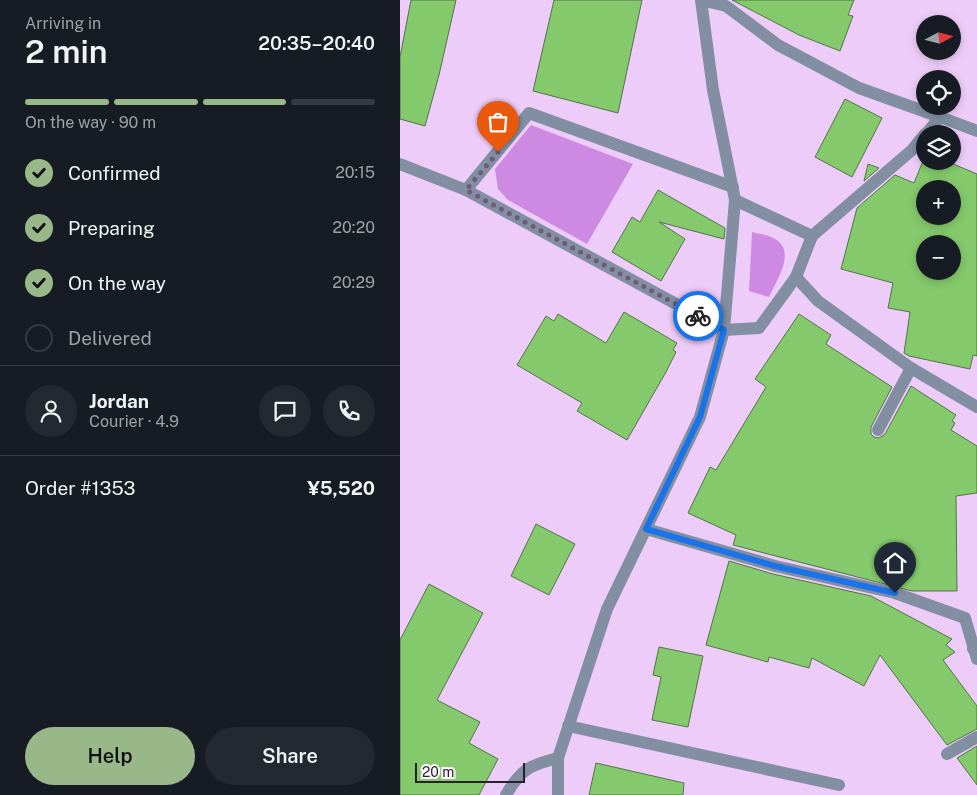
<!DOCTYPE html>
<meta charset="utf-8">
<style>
body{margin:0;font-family:"Public Sans",sans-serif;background:#242831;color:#f1f3f6;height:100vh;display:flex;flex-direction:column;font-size:19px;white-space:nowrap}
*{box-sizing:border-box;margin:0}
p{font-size:16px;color:#9ea1a6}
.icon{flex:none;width:28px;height:28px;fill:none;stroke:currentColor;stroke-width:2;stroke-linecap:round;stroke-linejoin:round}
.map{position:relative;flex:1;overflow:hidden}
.side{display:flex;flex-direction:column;background:#171b24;width:400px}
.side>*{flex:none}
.needle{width:32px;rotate:83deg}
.buttons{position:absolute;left:516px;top:15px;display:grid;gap:10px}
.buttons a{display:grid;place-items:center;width:45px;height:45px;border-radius:50%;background:#171b24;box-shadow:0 2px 8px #0003;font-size:25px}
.scale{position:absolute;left:15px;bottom:12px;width:110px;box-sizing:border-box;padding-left:5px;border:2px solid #2b1e2f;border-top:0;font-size:14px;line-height:18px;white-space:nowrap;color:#2b1e2f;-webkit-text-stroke:4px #fdf9fe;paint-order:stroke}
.pin{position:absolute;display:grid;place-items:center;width:42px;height:42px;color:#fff;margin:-51px -21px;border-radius:50% 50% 50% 0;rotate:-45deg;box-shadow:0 0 5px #0007}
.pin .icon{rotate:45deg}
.courier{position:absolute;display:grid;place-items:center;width:50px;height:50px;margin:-25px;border:4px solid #1a73e8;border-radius:50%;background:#fff;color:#222;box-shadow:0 1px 6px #0007}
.headline em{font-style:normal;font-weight:600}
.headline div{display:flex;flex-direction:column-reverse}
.headline{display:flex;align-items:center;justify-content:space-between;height:85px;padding:0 25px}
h1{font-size:32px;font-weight:600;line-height:38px}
.bar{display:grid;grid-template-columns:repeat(4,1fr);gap:8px 5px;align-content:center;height:60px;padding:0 25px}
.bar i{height:6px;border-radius:4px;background:#363941}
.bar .on{background:#99b88a}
.bar p{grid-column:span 4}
.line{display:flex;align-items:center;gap:12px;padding:0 25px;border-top:1px solid #363941}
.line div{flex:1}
.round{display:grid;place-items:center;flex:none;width:52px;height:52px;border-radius:26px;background:#242831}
ol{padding:0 25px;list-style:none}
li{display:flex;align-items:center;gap:15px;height:55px}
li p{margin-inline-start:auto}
li .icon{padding:5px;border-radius:50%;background:#99b88a;color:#111;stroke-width:4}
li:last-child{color:#9ea1a6}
li i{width:28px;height:28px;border:2px solid #363941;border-radius:50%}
.cta{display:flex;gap:10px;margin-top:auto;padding:10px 25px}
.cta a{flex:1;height:58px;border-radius:30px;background:#99b88a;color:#111;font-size:20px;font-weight:600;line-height:58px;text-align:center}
.cta a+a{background:#242831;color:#f1f3f6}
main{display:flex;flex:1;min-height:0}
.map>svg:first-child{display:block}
.green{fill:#ce8ae3}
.building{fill:#84c96b;stroke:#55734a;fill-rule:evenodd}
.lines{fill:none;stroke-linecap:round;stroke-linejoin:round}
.service{stroke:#828ea1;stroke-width:12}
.minor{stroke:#828ea1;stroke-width:12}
.done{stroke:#6f5b76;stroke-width:5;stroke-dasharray:0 9}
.route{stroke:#1a73e8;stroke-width:6}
</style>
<main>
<section class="side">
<div class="headline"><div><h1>2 min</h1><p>Arriving in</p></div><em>20:35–20:40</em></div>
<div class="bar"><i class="on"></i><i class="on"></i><i class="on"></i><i></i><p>On the way · 90 m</p></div>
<ol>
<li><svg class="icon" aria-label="check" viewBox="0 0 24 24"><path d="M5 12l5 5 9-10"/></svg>Confirmed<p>20:15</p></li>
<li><svg class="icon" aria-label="check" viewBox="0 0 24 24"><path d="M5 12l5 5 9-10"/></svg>Preparing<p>20:20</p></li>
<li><svg class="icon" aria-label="check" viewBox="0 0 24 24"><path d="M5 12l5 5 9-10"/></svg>On the way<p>20:29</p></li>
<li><i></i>Delivered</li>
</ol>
<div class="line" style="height:90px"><a class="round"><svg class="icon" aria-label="person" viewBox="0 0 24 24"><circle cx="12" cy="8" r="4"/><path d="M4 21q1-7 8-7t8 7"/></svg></a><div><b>Jordan</b><p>Courier · 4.9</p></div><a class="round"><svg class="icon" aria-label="chat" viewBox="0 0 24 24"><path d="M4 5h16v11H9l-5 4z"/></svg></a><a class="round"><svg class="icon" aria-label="phone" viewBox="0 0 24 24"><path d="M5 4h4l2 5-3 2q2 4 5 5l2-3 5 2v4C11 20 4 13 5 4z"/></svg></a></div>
<div class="line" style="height:65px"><div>Order #1353</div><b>¥5,520</b></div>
<div class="cta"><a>Help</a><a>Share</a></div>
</section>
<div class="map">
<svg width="577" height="795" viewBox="0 0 577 795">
<rect width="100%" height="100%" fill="#eeccf9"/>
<!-- green -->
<g class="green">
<polygon points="131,125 233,164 187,244 108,200 98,189 95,169"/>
<path d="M352,232C359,234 369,235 375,239C397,251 376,282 369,297L349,291Z"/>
</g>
<!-- building -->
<g class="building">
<polygon points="11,0 56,0 39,75 25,126 0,119 0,57"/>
<polygon points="154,0 242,0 218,113 133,91"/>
<polygon points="332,0 454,0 448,15 453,16 440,51 399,35"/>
<polygon points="445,99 482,118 452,177 415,157"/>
<path d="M523,161H546L577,174V356L573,355L570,369L509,356L504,353L510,312L488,308L493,283L441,269L457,208L495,175L514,183ZM525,189H552V216H525ZM525,244H552V271H525Z"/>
<polygon points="468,164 479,168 464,181"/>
<polygon points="258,190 325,228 324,239 259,222 285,239 261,281 212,252 232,217 240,222"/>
<polygon points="224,312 277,343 273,350 276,352 266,372 227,440 177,411 182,403 117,365 146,316 154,321 158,314 206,343"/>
<polygon points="399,314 431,335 426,344 492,387 471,427 471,434 474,437 479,438 485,434 511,386 556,415 552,421 555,423 551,430 577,446 577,493 556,496 557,591 512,591 333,545 336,535 288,513 310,467 316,470 366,387 355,379"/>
<polygon points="136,524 175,544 149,595 111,576"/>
<polygon points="329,561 373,574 471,596 552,639 546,645 555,652 543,660 577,706 577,729 547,745 480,655 464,686 412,658 409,668 369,657 368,662 306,645"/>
<polygon points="29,584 83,613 37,700 80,722 69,743 98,759 79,795 0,795 0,640"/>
<polygon points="259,647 303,656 288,727 252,720 261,677 253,675"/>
<polygon points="577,746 577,785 557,758"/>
<polygon points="196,763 284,783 283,795 189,795"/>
</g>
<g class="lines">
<!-- service -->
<g class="service">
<polyline points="66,190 129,113 333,187"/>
<polyline points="478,430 511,368"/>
<polyline points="246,529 375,566 495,593 565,618 577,659"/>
<polyline points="168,726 439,785"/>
<polyline points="547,754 577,737"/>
<path d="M106,795C121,769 130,765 158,758"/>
</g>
<!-- minor -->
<g class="minor">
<polyline points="301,0 326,6 378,45 459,88 540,117"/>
<polyline points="526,134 540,117 577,131"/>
<polyline points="0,164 66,190 324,330 359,328 396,277 412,236 512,150 525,134"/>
<polyline points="335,200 412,236"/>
<polyline points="396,277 418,301 511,368 577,407"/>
<polyline points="573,649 577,646"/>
<polyline points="158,795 158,758 207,609 300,417 324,330 335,200 313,90 301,0"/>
</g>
</g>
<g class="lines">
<!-- done -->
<polyline class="done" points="98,152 66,190 298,316"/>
<!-- route -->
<polyline class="route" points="298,316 324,330 300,417 246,529 375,566 495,593"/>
</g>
</svg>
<div class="buttons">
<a><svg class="needle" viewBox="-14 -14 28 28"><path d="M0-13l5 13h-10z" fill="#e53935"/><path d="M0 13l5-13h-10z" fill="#9ea1a6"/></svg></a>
<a><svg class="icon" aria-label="locate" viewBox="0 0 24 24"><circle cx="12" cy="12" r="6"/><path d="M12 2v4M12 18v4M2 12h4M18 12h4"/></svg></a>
<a><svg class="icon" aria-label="layers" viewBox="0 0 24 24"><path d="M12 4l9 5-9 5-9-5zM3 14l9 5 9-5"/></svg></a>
<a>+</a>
<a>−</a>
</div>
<div class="scale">20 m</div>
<div class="pin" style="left:98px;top:152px;background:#ea580c"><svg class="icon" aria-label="bag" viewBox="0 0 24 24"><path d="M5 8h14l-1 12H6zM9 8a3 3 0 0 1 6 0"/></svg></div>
<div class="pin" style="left:495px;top:593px;background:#1f2937"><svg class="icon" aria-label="home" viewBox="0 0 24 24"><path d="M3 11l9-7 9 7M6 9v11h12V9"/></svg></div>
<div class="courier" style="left:298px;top:316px"><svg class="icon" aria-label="bike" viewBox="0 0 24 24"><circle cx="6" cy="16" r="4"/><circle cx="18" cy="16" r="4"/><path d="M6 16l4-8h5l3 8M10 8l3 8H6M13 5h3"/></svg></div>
</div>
</main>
